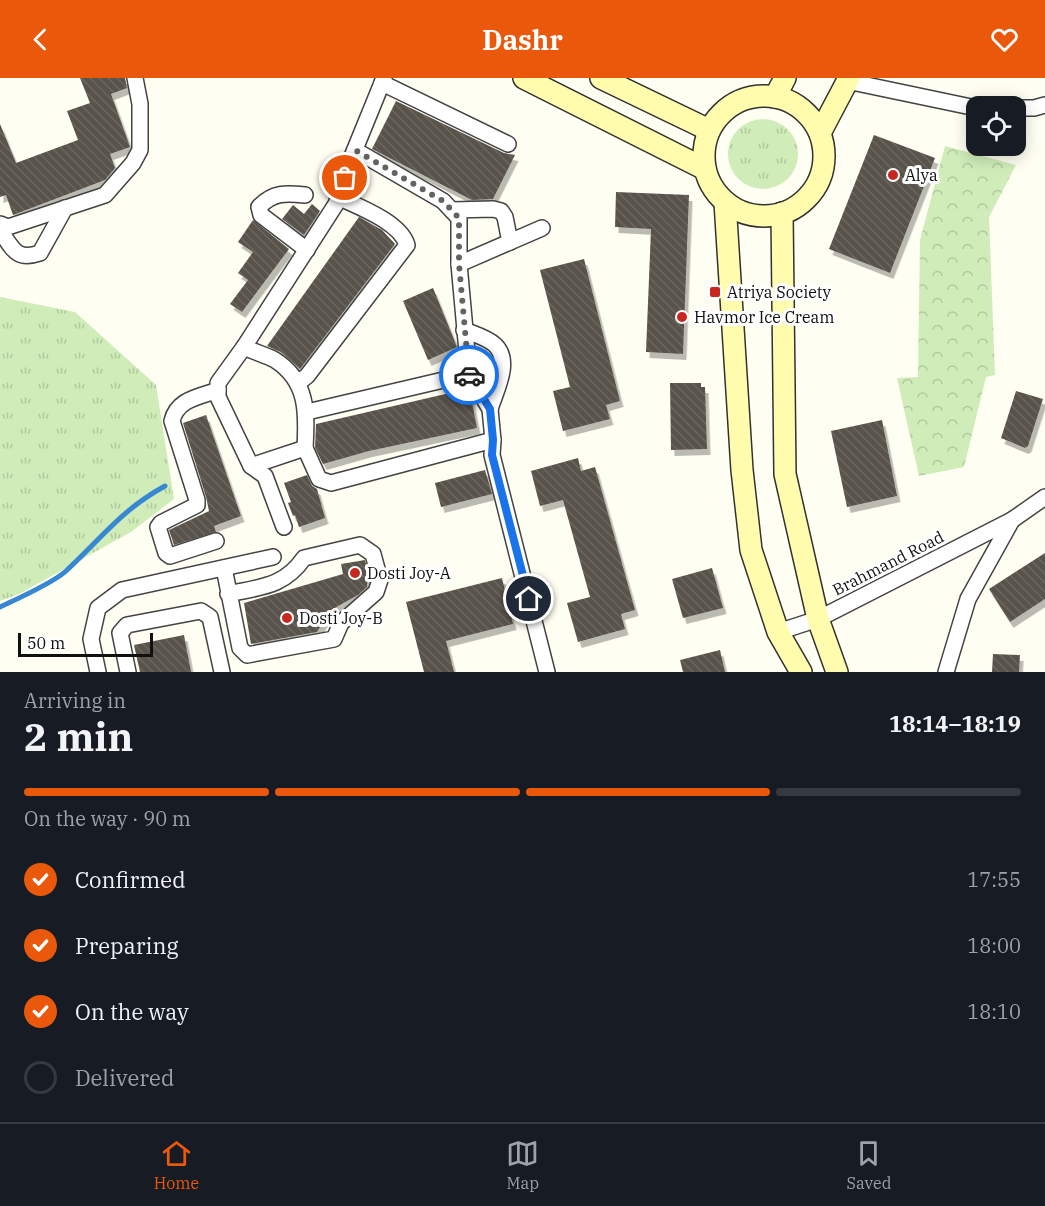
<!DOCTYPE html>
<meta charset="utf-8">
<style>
body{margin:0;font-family:"IBM Plex Serif",serif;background:#20242c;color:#f1f3f6;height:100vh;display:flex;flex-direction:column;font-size:22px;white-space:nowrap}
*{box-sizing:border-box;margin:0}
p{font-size:20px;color:#9ea1a6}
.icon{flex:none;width:33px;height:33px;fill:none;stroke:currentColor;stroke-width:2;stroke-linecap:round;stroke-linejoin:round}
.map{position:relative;height:594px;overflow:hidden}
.drawer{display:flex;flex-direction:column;background:#171b24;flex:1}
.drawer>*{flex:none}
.controls{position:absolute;left:966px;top:18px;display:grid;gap:12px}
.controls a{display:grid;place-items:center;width:60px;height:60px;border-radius:12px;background:#171b24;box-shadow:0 3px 15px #0003;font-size:30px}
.scale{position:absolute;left:18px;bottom:15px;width:135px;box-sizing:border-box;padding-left:6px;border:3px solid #101010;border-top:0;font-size:16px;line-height:21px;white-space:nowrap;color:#101010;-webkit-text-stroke:4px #fff;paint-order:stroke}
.pin{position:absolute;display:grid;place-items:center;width:51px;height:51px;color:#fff;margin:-26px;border:3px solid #fff;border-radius:50%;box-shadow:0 2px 6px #0007}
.courier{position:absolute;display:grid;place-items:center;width:60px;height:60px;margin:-30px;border:4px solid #1a73e8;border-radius:50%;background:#fff;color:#222;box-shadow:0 2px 8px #0007}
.headline em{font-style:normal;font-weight:700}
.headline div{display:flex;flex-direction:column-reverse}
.headline{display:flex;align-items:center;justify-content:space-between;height:102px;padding:0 24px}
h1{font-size:39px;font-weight:700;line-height:45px}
.bar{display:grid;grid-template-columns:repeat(4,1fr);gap:9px 6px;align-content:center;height:72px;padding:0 24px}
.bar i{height:8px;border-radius:4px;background:#363941}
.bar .active{background:#ea580c}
.bar p{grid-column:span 4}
ol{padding:0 24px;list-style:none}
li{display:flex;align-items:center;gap:18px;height:66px}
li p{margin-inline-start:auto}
li .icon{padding:6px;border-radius:50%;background:#ea580c;color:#fff;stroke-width:4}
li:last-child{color:#9ea1a6}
li i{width:33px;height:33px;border:3px solid #363941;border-radius:50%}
header{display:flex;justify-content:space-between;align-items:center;height:78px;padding:0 24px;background:#ea580c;color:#fff;font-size:27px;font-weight:700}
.tab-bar{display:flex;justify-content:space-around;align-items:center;height:84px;border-top:2px solid #363941;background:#171b24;font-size:16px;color:#9ea1a6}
.tab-bar a{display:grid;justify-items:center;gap:3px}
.tab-bar .active{color:#ea580c}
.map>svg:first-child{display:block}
.grass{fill:url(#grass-tufts)}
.park{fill:url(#park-crowns)}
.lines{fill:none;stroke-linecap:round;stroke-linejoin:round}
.stream{stroke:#3887d3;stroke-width:5}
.building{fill:url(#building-back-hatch);filter:url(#shadow)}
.street-casing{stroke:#434343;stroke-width:18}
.secondary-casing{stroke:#323232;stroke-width:24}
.street{stroke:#fff;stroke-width:15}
.secondary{stroke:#fffdad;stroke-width:21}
.done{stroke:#64635f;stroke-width:6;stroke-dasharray:0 10.8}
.route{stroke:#1a73e8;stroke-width:8}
.poi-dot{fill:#c72720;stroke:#fff;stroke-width:2}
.labels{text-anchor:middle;stroke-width:6;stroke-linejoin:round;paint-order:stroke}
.poi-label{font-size:16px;fill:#101010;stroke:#fff;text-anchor:start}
.street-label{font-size:16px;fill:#101010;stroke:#fff}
</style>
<header><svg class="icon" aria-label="back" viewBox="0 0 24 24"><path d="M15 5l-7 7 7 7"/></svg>Dashr<svg class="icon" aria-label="heart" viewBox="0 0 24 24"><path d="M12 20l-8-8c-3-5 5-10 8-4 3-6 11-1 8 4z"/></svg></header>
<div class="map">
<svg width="1045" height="594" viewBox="0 0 1045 594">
<defs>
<pattern id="grass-tufts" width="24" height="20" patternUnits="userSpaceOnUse" patternTransform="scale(1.5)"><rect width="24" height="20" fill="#cfecb9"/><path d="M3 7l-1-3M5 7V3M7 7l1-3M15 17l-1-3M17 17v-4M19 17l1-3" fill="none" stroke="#b1c99e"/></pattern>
<pattern id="park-crowns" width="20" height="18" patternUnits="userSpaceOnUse" patternTransform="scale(1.5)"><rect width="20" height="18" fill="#cfecb9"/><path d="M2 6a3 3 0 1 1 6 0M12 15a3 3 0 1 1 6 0" fill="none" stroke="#b1c99e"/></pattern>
<pattern id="building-back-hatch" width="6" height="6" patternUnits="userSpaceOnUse" patternTransform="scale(1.5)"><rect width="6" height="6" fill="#59524b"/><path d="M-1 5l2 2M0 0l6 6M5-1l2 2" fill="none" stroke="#6c6661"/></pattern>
<filter id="shadow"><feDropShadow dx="3.5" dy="6" stdDeviation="0" flood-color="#0004"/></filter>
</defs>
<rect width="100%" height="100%" fill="#fffef2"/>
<!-- grass -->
<g class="grass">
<circle cx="763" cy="76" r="35"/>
<polygon points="0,219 75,234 156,307 174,421 131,454 19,516 0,523"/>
</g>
<!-- park -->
<polygon class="park" points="945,68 1016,87 989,139 995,297 986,299 964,389 919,398 897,300 918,299 920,162"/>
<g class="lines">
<!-- stream -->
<path class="stream" d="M0,529C17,521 53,505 66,493C101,461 121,432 165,408"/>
</g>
<!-- building -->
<g class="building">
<polygon points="80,0 125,0 127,10 111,16 130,69 110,76 115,90 105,102 13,137 6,117 0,119 0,46 16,85 78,62 67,33 90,25"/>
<polygon points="396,23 504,75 515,77 493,121 472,122 372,71"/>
<polygon points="874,57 935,80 890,195 829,171"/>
<polygon points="616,114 689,117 683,276 646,274 651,151 615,149"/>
<polygon points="312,126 320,133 304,157 282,141 293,127 304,136"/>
<polygon points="359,139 382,152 395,166 300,291 281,274 267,268"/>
<polygon points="253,142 289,171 242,234 230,226 248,202 238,195 253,174 238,164"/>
<polygon points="584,181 620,323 606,327 610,341 563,353 553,313 570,309 540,192"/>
<polygon points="433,210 457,269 428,282 403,223"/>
<polygon points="670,305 701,305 701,309 705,309 707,371 671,372"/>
<polygon points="467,311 471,319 477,350 369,373 323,386 315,370 316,346"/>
<polygon points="1016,313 1043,321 1028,368 1025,370 1001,360"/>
<polygon points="206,337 241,438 214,448 216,454 174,467 169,452 209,433 206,419 183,345"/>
<polygon points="882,342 897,418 847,429 831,353"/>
<polygon points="578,380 581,393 595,389 635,532 621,536 625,551 578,564 567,525 590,519 563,422 540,428 531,393"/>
<polygon points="485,392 492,416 441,429 435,405"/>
<polygon points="307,397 312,408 317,411 325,440 299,449 295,437 293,438 288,425 291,424 284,405"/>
<polygon points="1045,475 1045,521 1010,544 989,511"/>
<polygon points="365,482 368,494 367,509 358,517 331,532 317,554 251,566 244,525 343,496 341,486"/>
<polygon points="712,490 723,530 683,540 672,501"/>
<polygon points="502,500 513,546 446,563 454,594 424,594 406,524"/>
<polygon points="184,557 191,594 140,594 134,567"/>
<polygon points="720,572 725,594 683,594 680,582"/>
<polygon points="993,576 1020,577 1019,594 992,594"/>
</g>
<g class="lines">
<!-- street casing -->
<g class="street-casing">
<g id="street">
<polyline points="847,3 976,30"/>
<polyline points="382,5 508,66"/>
<polyline points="1016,30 1034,30 1045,27"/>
<polyline points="355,72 443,123 459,140 459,186 469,296 490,331 493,362 492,377 547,594"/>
<path d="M305,117C286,115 273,114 259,129L261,137L307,172"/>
<polyline points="452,132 493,131 501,133 505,139 510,164"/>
<polyline points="0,146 8,149 105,117 133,85 140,72 140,26 135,0"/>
<path d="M0,152C13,171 16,183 40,175L65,130"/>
<polyline points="459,186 542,150"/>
<path d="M464,252C474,256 488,260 495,267C512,283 496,312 490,331"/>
<path d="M244,269C254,274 266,277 275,282C308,303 307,335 305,370L251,388"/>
<path d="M298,305L307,298L407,167C400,144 359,129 338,119"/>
<polyline points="307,334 469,296"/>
<polyline points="305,370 319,401 331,405 493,362"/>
<polyline points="284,449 265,398 251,388 218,319 218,305 244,269 336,126 351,81 384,0"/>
<path d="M216,463L170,478L166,475L158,449L161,445L197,427V422L172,343C177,321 199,319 218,312"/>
<path d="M224,490L240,570L247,577L334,561L341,545L376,514L380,502L373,476L360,467L304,480C284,509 260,509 228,516"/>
<polyline points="778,554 818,541 1012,442 1045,419"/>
<polyline points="98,594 91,561 98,530 122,512 273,479"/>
<polyline points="128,594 120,555 127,547 201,533 210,539 222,594"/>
<polyline points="946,594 968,521 1012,442"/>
</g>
</g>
<!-- secondary casing -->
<g class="secondary-casing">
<g id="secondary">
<polyline points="524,0 705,91"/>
<polyline points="601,0 709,52"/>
<circle cx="764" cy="78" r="60"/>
<polyline points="775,19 785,0"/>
<polyline points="820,55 849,0"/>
<polyline points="725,124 742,392 751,472 778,554 801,594"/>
<polyline points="782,135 785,396 818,541 837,594"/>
</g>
</g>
<!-- street -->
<use href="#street" class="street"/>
<!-- secondary -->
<use href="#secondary" class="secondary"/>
</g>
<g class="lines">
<!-- done -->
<polyline class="done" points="345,100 355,72 443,123 459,140 459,186 469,297"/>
<!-- route -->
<polyline class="route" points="469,297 490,331 493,362 492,377 529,521"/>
</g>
<!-- markers -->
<g class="poi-dot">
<circle cx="893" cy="97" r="6"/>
<rect x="709" y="208" width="12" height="12" rx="3"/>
<circle cx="682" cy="239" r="6"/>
<circle cx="355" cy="495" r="6"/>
<circle cx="287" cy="540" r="6"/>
</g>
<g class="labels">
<!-- poi labels -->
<g class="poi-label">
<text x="905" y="103">Alya</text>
<text x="727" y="220">Atriya Society</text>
<text x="694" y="245">Havmor Ice Cream</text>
<text x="367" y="501">Dosti Joy-A</text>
<text x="299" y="546">Dosti Joy-B</text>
</g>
<!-- street labels -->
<g class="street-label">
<text transform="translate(888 485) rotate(-27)" y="6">Brahmand Road</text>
</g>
</g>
</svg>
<div class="controls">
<a><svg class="icon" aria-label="locate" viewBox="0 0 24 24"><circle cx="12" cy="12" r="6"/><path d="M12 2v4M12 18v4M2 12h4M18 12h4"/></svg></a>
</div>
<div class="scale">50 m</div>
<div class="pin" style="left:345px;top:100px;background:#ea580c"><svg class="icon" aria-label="bag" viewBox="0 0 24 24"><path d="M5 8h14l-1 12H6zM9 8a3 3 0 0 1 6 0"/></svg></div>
<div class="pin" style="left:529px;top:521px;background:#1f2937"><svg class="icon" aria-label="home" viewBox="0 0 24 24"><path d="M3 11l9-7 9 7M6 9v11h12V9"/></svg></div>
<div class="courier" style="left:469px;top:297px"><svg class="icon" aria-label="car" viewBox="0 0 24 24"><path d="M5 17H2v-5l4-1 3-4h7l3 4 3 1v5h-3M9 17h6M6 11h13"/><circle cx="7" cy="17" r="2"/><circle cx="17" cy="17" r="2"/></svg></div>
</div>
<section class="drawer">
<div class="headline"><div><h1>2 min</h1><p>Arriving in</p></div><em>18:14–18:19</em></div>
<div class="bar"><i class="active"></i><i class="active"></i><i class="active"></i><i></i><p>On the way · 90 m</p></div>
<ol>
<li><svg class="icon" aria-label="check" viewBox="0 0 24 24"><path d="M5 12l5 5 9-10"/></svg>Confirmed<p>17:55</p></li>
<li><svg class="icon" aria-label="check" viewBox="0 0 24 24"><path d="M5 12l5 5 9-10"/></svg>Preparing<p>18:00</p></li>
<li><svg class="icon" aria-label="check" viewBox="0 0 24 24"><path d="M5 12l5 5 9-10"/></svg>On the way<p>18:10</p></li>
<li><i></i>Delivered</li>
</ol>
</section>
<nav class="tab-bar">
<a class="active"><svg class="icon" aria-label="home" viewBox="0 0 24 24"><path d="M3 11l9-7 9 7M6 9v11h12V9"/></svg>Home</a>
<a><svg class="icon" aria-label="map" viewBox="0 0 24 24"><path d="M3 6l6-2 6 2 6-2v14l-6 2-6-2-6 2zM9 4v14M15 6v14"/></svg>Map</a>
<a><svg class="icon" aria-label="saved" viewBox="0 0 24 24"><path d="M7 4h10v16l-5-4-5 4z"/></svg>Saved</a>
</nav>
